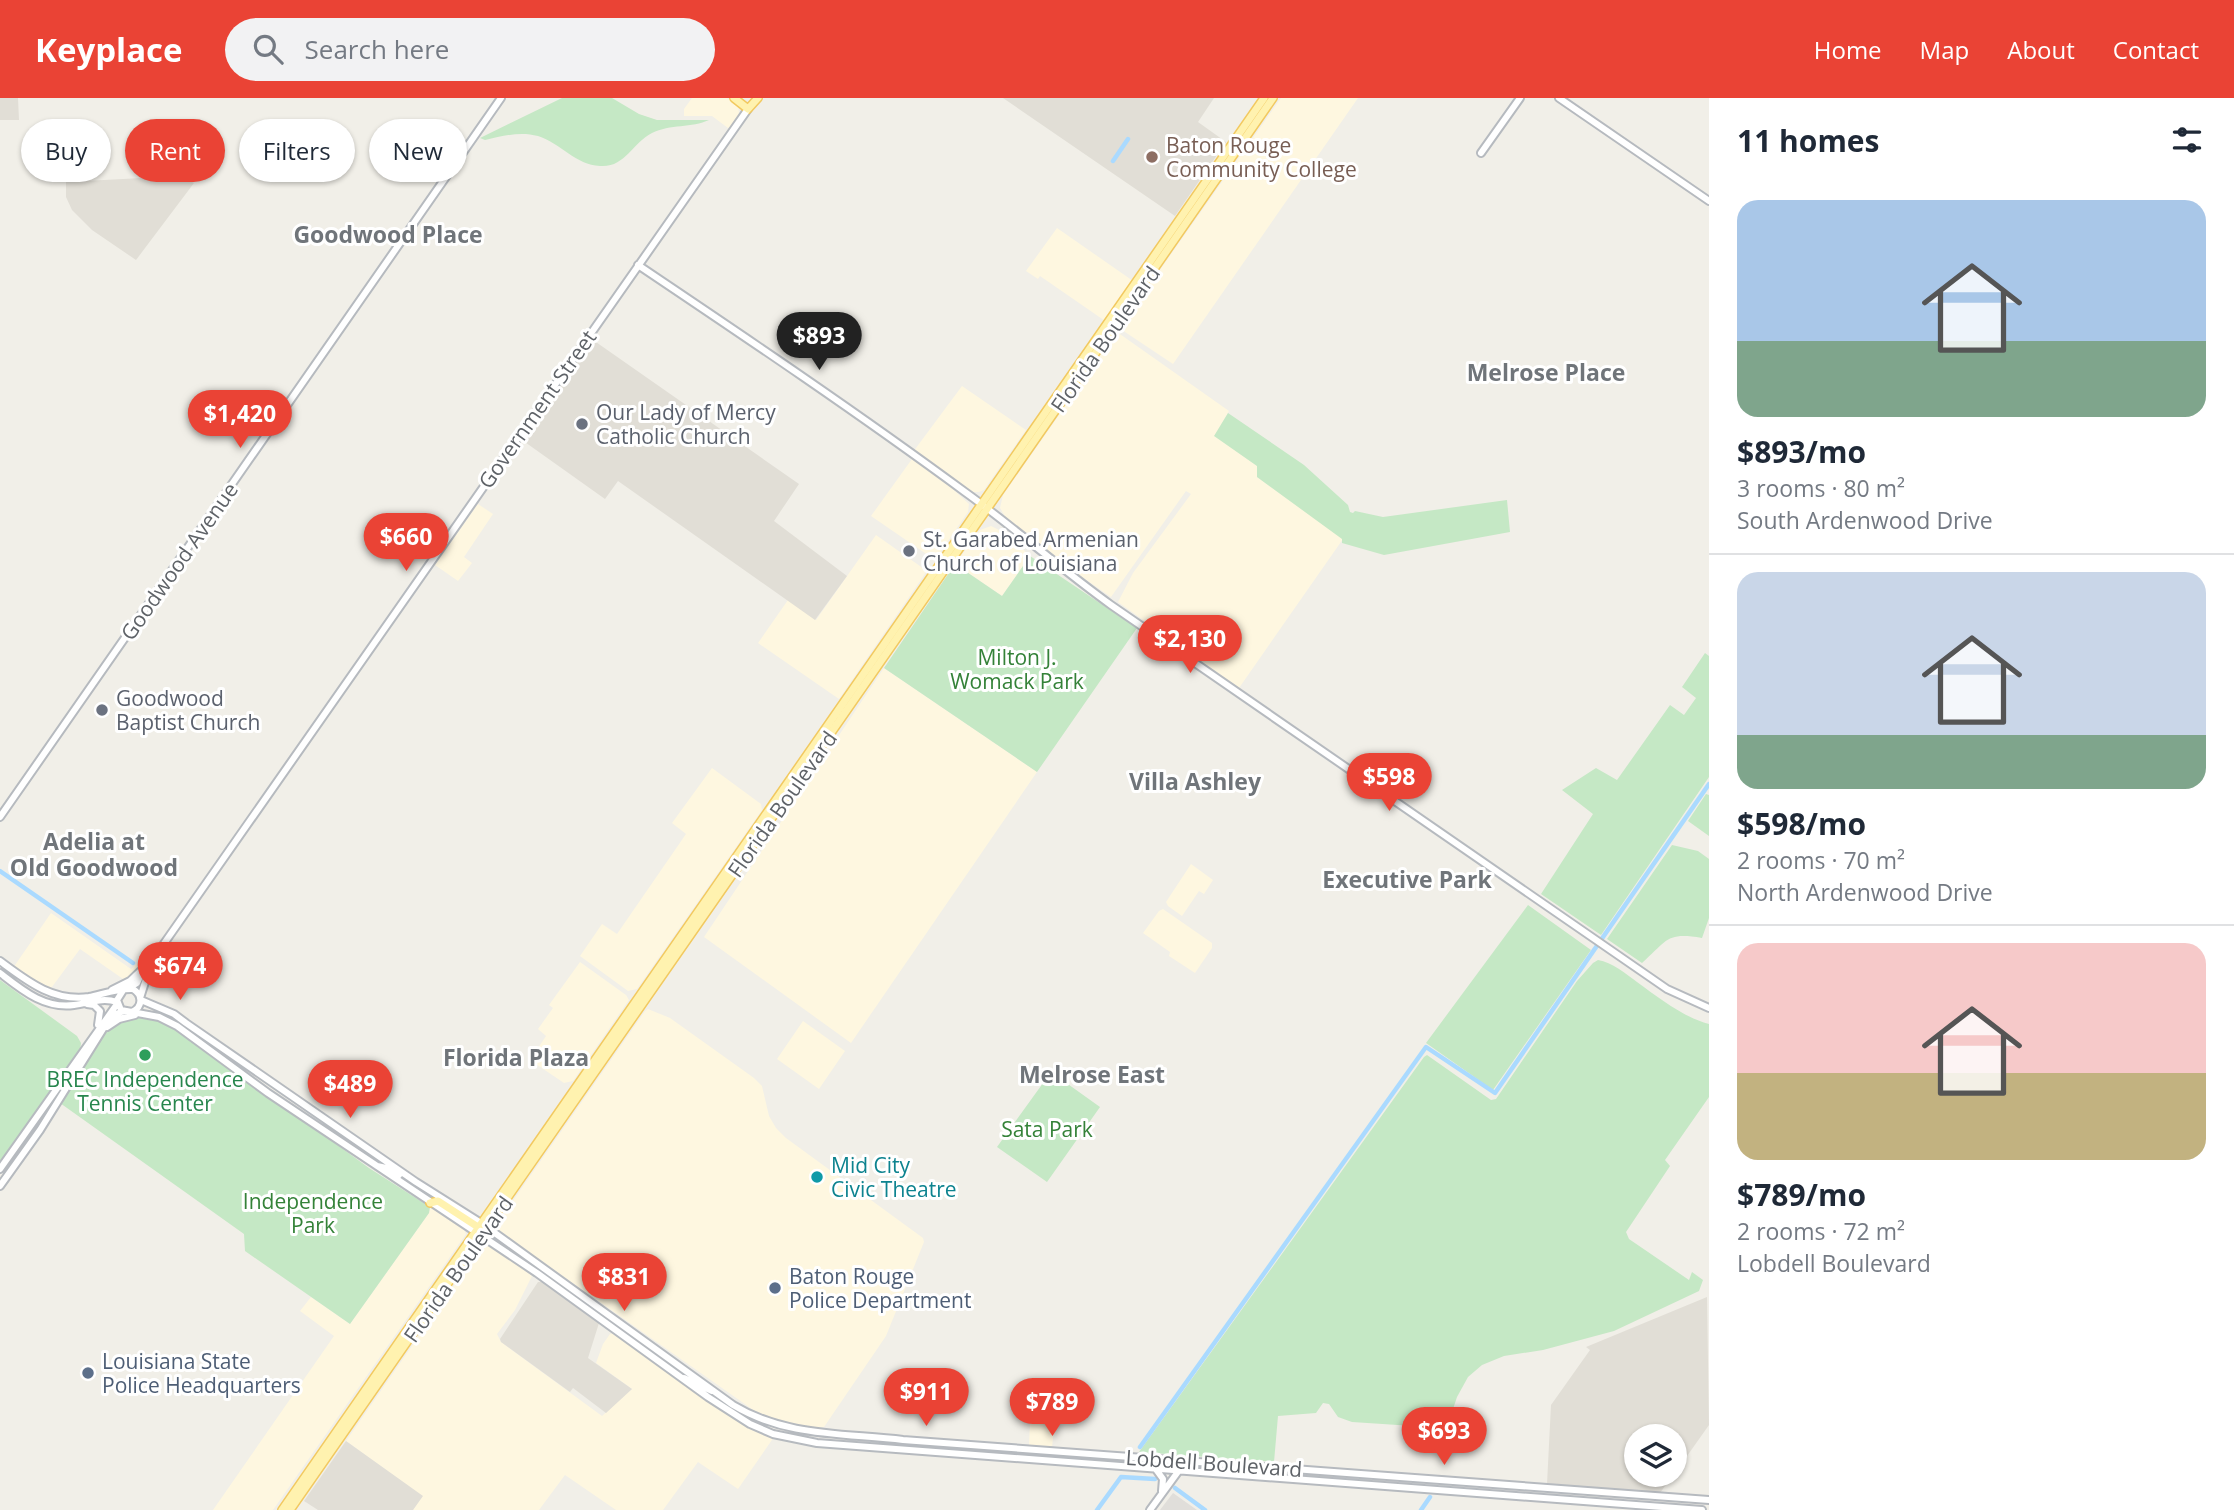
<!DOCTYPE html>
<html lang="en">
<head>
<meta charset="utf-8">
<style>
	:root { --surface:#fff; --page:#f2f2f3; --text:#1f2937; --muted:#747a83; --line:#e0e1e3; --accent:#ea4335 }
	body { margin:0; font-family:"Open Sans",sans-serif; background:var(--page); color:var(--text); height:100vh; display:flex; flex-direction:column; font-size:26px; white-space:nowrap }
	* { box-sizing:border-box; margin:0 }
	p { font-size:23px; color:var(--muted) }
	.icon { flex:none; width:38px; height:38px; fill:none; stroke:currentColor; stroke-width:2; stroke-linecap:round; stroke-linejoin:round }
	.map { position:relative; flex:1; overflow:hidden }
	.drawer { display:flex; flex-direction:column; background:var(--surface); width:525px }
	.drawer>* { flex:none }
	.banner { position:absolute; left:21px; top:21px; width:665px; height:63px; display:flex; gap:14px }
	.controls { position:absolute; left:1624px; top:1326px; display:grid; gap:14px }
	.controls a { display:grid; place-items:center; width:63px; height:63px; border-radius:50%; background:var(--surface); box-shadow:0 2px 5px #0004; font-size:35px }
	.price { position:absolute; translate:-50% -60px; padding:0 16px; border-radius:24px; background:var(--accent); color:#fff; font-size:23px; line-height:46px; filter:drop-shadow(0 2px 4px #0008) }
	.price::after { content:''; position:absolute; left:50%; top:42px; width:21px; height:16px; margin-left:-10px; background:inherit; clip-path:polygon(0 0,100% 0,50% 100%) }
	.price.selected { background:#222; color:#fff }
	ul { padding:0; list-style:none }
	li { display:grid; align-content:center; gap:14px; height:371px; padding:0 28px }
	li+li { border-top:2px solid var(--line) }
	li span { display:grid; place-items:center; height:217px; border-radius:21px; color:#555 }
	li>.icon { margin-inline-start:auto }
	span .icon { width:126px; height:126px; fill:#fffc; stroke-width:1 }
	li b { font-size:30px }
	h2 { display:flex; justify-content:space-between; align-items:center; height:84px; padding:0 28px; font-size:30px }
	.chip { padding:0 24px; border-radius:32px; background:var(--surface); box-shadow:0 2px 5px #0004; font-size:24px; line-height:63px }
	.chip.selected { background:var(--accent); color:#fff }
	header { display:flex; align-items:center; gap:42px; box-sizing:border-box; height:98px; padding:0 35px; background:var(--accent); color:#fff }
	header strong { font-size:33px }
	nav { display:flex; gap:38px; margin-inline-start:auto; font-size:24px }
	.search { width:490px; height:63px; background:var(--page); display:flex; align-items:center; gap:18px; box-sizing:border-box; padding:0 24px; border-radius:38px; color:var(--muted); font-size:26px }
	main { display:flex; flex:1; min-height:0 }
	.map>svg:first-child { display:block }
</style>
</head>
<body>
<header>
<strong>Keyplace</strong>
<div class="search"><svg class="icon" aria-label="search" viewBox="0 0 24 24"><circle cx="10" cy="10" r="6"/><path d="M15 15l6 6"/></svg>Search here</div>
<nav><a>Home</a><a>Map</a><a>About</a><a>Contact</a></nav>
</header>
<main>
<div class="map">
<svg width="1709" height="1412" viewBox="0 0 1709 1412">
	<rect width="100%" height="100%" fill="#f1efe8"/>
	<path fill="#fef7e0" d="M692 0H727L738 8 739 15 733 27 728 30 712 18H684V11Z
		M1281 0H1358L1173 266 1119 230Z
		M1057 130 1136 185 1108 225 1040 178 1038 181 1026 173Z
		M1117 234 1229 313 1215 338 1257 368V379L1343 441 1239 590 1118 504 1133 475 1191 396 1186 393 1111 499 1046 454 1006 420 1000 410 1003 397Z
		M962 288 1026 332 984 392 979 394H973L913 354Z
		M912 361 943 382 969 406 968 414 935 462 871 418Z
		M478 406 493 416 464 459 472 465 458 483 435 467Z
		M991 428 1007 436 1030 458 1002 498 955 466 980 432Z
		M876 437 927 473 839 601 758 545 788 502 816 522Z
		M884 570 1037 674 851 945 704 839Z
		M712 670 761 706 762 712 637 891 628 893 580 858 602 826 617 836 686 736 672 725Z
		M1191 766 1213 782 1204 796 1199 793 1182 818 1168 808 1166 804Z
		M1163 811 1212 845V850L1195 875 1169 858 1170 854 1143 835 1159 813Z
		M51 815 131 871 138 865 142 868 126 883 80 851 49 893 38 888 13 870Z
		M580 864 626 897 629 902 573 983 564 985 530 962 546 938 538 931 553 910 549 907Z
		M648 911 670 920 754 980 762 988 769 1018 776 1030 786 1040 923 1140 924 1144 886 1238 824 1329 802 1330 759 1316 496 1131V1127L645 913Z
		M803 923 845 953 819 991 777 961Z
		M430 1109 464 1131 466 1136 273 1412H213L334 1238 300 1213 311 1199 350 1226 429 1115Z
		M488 1145 532 1178 515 1212 497 1236 501 1244 602 1318 632 1291 596 1265 603 1246 610 1236 614 1235 734 1320 774 1339 738 1391 698 1364 663 1412H616L565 1377 539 1412H413L422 1398 346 1343 482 1147Z
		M1031 1305 1056 1308 1052 1350 1029 1347Z"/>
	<path fill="#e0deda" d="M1173 1395 1197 1412H1160Z"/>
	<path fill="#e1ded6" d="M0 0H18L19 22H0Z
		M1003 0H1214L1198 24 1226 44 1175 118Z
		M180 78 194 85 136 162 92 132 72 112 66 99V84Z
		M593 242 799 386 774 423 847 478 815 522 618 383 605 401 522 342Z
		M538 1184H543L599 1225 588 1260 632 1291 606 1315 573 1290 570 1294 501 1244 500 1241Z
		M1707 1199 1709 1327 1675 1375V1339H1636V1377H1673L1660 1395 1547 1386 1551 1307 1590 1252 1586 1249Z
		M346 1343 423 1398 413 1412H318L304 1403Z"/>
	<path fill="#c5e8c5" d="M562 0H612L639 16 657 22H709C692 30 670 26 652 35 632 45 625 70 600 68 576 67 560 45 538 38 520 33 503 38 485 42L480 40Z
		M1228 315 1304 367 1348 407 1350 414 1353 415 1355 413 1383 419 1507 402 1510 434 1384 457 1342 445V441L1257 379V368L1214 338Z
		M1030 458 1137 530 1037 674 884 570 955 466 1002 498Z
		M1705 555 1709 558V679L1601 837 1541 796 1593 716 1562 692 1596 670 1617 682 1670 607 1684 617 1696 600 1682 589Z
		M1706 696 1709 697V738L1688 723Z
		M1672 747 1698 753 1709 761V820L1702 840C1666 834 1668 842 1642 865L1607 841Z
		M1528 807 1591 852 1493 992 1426 945Z
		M1598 862C1612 864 1626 876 1637 884 1659 900 1683 919 1709 926V999L1665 1062 1670 1068 1626 1134 1629 1141 1689 1182 1692 1174 1703 1182 1699 1193 1614 1233 1543 1252 1504 1258 1482 1267 1468 1279 1457 1299 1449 1323 1431 1321 1413 1328 1352 1324 1338 1319 1329 1306 1323 1305 1316 1315 1278 1318 1274 1364 1139 1354 1424 959 1427 957 1491 1002 1496 1001 1577 883 1593 865Z
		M0 882 77 938 81 945 80 953 0 1068Z
		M128 920H147L173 927 369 1070 430 1109 429 1115 350 1226 245 1153 244 1136 60 1005C77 978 98 929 128 920Z
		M1051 974 1100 1009 1047 1084 997 1049Z"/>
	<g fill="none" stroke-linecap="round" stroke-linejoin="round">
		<path stroke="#aadaff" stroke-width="4.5" d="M1113 63 1128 41
			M0 773 133 865
			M1140 1349 1426 949 1495 995 1709 686
			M1175 1390 1205 1412
			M1097 1412 1121 1379 1155 1381
			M1421 1412 1430 1399"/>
		<defs>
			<path id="secondary" d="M1559 0 1709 103
				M1481 55 1520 0
				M638 167C748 241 858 315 965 394 1015 430 1061 471 1111 507L1667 891 1709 910
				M0 719 501 0
				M0 863C27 883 53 904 89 899 103 896 119 890 133 891 143 897 143 909 132 914
				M0 875C22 892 44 911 74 907 90 905 102 899 117 904
				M129 890 137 885 143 873
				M124 891 117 902 121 912 159 919 177 928 268 995 537 1175 708 1299 750 1326 773 1336 817 1345 1702 1412
				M112 892 130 883 151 863
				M140 900 152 862 163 847 748 11
				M141 902 174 916 186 925 416 1084 481 1125 733 1307C786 1339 844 1335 903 1342L1709 1402
				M87 906 94 907 100 913 98 927
				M107 929 119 921 135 917
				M377 1068 386 1070 399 1077
				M0 1071 117 906
				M0 1088 40 1032 108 923 116 916 124 913
				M684 1280 712 1293
				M1155 1370 1163 1381 1162 1393
				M1150 1412 1180 1371"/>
			<path id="primary" d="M734 0 748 11 758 0
				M430 1105 438 1103 481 1131
				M282 1412 1264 0
				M290 1412 1273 0"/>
		</defs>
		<use href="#secondary" stroke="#b6babf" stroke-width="10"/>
		<use href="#primary" stroke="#f2c960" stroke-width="10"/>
		<use href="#secondary" stroke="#fff" stroke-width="6"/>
		<use href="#primary" stroke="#fff2af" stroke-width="7"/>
	</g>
	<circle fill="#8d6e63" stroke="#fff" stroke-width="2.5" cx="1152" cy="59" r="7"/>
	<g fill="#6b7280" stroke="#fff" stroke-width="2.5">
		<circle cx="582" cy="326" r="7"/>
		<circle cx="909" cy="453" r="7"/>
		<circle cx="102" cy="612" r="7"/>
	</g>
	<circle fill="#2e9e5b" stroke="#fff" stroke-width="2.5" cx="145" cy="957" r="7"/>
	<circle fill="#0f9aa8" stroke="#fff" stroke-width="2.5" cx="817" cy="1079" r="7"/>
	<g fill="#5c6f8a" stroke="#fff" stroke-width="2.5">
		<circle cx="775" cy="1190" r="7"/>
		<circle cx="88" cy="1275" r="7"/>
	</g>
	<g text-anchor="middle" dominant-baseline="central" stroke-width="6" stroke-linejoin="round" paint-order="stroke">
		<g font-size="21" fill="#785e54" stroke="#fff" text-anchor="start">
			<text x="1166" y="47">Baton Rouge<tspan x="1166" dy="24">Community College</tspan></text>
		</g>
		<g font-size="21" fill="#5f6368" stroke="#fff">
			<text transform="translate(1105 241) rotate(-55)">Florida Boulevard</text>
			<text transform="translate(537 311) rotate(-55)">Government Street</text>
			<text transform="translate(179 463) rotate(-55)">Goodwood Avenue</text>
			<text transform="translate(782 706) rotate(-55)">Florida Boulevard</text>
			<text transform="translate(458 1171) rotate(-55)">Florida Boulevard</text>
			<text transform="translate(1214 1365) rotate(4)">Lobdell Boulevard</text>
		</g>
		<g font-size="21" fill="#5b616d" stroke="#fff" text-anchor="start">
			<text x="596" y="314">Our Lady of Mercy<tspan x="596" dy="24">Catholic Church</tspan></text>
			<text x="923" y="441">St. Garabed Armenian<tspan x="923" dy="24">Church of Louisiana</tspan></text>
			<text x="116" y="600">Goodwood<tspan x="116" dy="24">Baptist Church</tspan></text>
		</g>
		<g font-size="21" fill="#348238" stroke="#fff">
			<text x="1017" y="559">Milton J.<tspan x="1017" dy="24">Womack Park</tspan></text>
			<text x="1047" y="1031">Sata Park</text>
			<text x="313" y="1103">Independence<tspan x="313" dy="24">Park</tspan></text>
		</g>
		<g font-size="21" fill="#27864d" stroke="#fff">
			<text x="145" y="981">BREC Independence<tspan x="145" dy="24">Tennis Center</tspan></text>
		</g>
		<g font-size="21" fill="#0d838f" stroke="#fff" text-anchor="start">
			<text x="831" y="1067">Mid City<tspan x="831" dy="24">Civic Theatre</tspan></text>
		</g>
		<g font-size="21" fill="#4e5e75" stroke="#fff" text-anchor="start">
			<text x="789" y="1178">Baton Rouge<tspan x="789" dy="24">Police Department</tspan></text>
			<text x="102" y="1263">Louisiana State<tspan x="102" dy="24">Police Headquarters</tspan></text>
		</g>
		<g font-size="23" font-weight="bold" fill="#70757a" stroke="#fff">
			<text x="388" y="136">Goodwood Place</text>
			<text x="1546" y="274">Melrose Place</text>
			<text x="1195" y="683">Villa Ashley</text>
			<text x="94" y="743">Adelia at<tspan x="94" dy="26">Old Goodwood</tspan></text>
			<text x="1407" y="781">Executive Park</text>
			<text x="516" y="959">Florida Plaza</text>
			<text x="1092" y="976">Melrose East</text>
		</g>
	</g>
</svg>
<div class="controls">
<a><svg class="icon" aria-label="layers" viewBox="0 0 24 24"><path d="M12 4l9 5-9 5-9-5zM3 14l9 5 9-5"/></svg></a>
</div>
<b class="price selected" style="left:819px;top:274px">$893</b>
<b class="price" style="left:240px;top:352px">$1,420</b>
<b class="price" style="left:406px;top:475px">$660</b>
<b class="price" style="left:1190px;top:577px">$2,130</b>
<b class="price" style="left:1389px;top:715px">$598</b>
<b class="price" style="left:180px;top:904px">$674</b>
<b class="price" style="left:350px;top:1022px">$489</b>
<b class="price" style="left:624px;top:1215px">$831</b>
<b class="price" style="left:926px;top:1330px">$911</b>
<b class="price" style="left:1052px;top:1340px">$789</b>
<b class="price" style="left:1444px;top:1369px">$693</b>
<div class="banner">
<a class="chip">Buy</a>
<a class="chip selected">Rent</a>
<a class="chip">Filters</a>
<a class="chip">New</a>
</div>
</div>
<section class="drawer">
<h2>11 homes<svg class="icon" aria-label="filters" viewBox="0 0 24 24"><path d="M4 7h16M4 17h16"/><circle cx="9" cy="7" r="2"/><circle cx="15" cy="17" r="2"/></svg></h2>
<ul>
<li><span style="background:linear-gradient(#a9c7e8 65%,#7fa58c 0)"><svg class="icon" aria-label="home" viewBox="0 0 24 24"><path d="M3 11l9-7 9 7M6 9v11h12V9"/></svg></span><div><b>$893/mo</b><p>3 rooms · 80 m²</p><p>South Ardenwood Drive</p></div></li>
<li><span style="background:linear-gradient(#c9d6e8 75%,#7fa58c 0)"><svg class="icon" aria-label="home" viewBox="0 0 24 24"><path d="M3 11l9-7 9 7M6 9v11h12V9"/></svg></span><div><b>$598/mo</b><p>2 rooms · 70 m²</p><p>North Ardenwood Drive</p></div></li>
<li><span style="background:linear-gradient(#f6c9c9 60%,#c2b280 0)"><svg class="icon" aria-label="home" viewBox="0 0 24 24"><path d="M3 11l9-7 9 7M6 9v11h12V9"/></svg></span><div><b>$789/mo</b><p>2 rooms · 72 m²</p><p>Lobdell Boulevard</p></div></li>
</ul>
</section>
</main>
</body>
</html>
